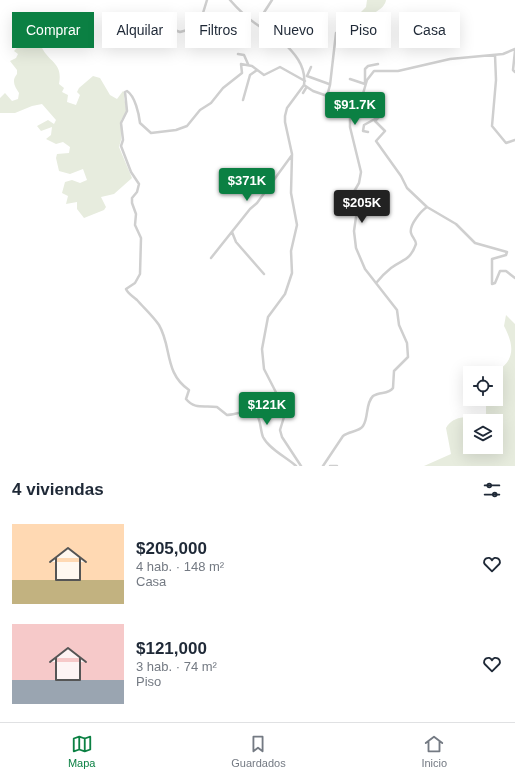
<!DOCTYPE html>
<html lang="es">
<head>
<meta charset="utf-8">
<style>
	:root { --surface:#fff; --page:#f2f2f3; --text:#1f2937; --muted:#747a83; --line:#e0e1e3; --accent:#0b8043 }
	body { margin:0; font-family:Helvetica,sans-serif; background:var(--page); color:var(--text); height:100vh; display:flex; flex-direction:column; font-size:15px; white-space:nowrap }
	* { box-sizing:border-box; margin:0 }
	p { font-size:13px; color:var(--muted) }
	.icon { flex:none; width:22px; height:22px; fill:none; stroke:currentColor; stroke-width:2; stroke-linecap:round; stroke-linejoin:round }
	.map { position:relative; height:466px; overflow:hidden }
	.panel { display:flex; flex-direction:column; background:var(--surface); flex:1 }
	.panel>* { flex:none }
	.guide { position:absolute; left:12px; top:12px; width:491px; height:36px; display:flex; gap:8px }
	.fabs { position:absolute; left:463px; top:366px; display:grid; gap:8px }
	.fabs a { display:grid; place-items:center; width:40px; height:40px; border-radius:0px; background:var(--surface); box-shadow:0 4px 16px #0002; font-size:20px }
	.price { position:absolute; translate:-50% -34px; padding:0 9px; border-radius:4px; background:var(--accent); color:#fff; font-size:13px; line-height:26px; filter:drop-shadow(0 1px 2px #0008) }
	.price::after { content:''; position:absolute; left:50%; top:24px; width:12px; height:9px; margin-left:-6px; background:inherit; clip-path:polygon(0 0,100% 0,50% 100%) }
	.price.current { background:#222; color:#fff }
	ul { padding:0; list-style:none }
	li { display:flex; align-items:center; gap:12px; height:100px; padding:0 12px }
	li span { display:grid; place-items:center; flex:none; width:112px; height:80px; border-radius:0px; color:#555 }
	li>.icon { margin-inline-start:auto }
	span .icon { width:48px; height:48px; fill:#fffc; stroke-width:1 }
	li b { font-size:17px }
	h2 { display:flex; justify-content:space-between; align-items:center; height:48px; padding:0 12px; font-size:17px }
	.chip { padding:0 14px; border-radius:0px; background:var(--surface); box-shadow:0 4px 16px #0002; font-size:14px; line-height:36px }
	.chip.current { background:var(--accent); color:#fff }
	.tabs { display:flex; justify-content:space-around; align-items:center; height:56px; border-top:1px solid var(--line); background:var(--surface); font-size:11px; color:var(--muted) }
	.tabs a { display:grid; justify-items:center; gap:2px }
	.tabs .current { color:var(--accent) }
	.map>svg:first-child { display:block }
</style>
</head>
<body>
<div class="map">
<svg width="515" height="466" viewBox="0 0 515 466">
	<rect width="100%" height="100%" fill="#fff"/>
	<path fill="#e7ecde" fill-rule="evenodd" d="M367 0H386C385 10 367 17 358 18V15L366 7Z
		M38 37 43 45 42 48C50 63 63 63 59 84L64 88 62 92 68 95 67 102 76 105 80 95 77 92 79 88 93 76 100 78 110 95 117 99 123 91 125 93 124 98 127 111 121 120V140L119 147 132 178 114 194 101 197 106 207 104 210 84 218 77 209V202L66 204 68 196 62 193 65 182 72 180 80 183 87 180 83 169 70 174 59 171 56 158 57 154 69 153 70 147 63 142 56 144 46 139 51 135 52 127 41 131 37 126 48 120 54 124 56 120 42 104 32 106 15 113H0V98L5 93 12 101 18 99 19 93C15 87 11 81 17 74V70L10 61 16 58 18 54 14 51 25 39 28 42 30 40 33 43Z
		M506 315 515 324V466H424L451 454 446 428C454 414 471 417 486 416V399H496V373H494C515 361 515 347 504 326ZM470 421H496V447H470Z"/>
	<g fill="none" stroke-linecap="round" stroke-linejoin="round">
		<path stroke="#cfcfcf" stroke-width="2.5" d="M230 0C243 15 260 29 278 36
			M272 0 263 14V19C276 41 308 55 304 85L287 108 285 116V122L292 154 291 193 297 225 291 251 292 273 285 294 268 317 262 349 264 369 284 408V417L280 430 282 437 301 466
			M165 31 169 28 180 32 191 29 203 13 207 0
			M515 51 513 70 515 72
			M238 54 244 55 248 64
			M495 55 496 80 492 126 506 143 515 140
			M307 76 329 84
			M307 76 311 67
			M350 79 365 84
			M365 84V69L368 66 378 64
			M304 85 313 91 356 106
			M303 93 306 88
			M327 96 330 85 336 33 344 31
			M362 97 382 110V114L375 121 385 131 376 141 401 176 407 188 427 207 456 224 475 243 507 252 506 255 492 259V284L495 283 500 271H506L515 278
			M243 100 250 75 257 70
			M368 132 363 131 364 125 375 119
			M232 232 236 242 264 274
			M211 258 250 209 257 203 292 155
			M377 282C381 277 386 272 391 268 403 259 410 261 416 244 416 240 412 237 411 233 409 225 421 211 427 207
			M296 466C286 457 269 449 263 437 260 430 261 417 255 413 248 409 234 415 227 415L217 407C204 405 195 410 186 399L189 390C164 373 172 347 159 325 153 316 144 308 137 300 133 296 128 294 126 289L135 283 140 274 141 238 135 225 136 214 132 203V198L137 192 139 184 131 172 121 146 123 140 121 123 127 111 125 92 127 91C135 96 139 114 140 123L151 133 176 130 187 126 200 110 211 103 223 88 242 73 241 64 252 66 264 75 280 67 305 81
			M323 466 343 436C349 431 359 432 363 426 369 417 365 404 373 396 380 391 388 395 393 388L394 371 408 357 407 343 399 325 397 310 365 269 356 248 354 231 358 203 352 195 359 183 361 172 350 127V117L362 97 367 80 374 71H398L450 59 503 54 515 49
			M330 466H337"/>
	</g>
</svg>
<div class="fabs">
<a><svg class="icon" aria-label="locate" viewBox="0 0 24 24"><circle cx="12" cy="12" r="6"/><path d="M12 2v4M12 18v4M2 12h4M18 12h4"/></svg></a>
<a><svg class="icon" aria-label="layers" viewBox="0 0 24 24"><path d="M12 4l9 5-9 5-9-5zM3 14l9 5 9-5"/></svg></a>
</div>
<b class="price" style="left:355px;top:126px">$91.7K</b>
<b class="price" style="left:247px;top:202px">$371K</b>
<b class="price current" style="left:362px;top:224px">$205K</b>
<b class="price" style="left:267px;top:426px">$121K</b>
<div class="guide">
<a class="chip current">Comprar</a>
<a class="chip">Alquilar</a>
<a class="chip">Filtros</a>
<a class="chip">Nuevo</a>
<a class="chip">Piso</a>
<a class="chip">Casa</a>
</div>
</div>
<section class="panel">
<h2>4 viviendas<svg class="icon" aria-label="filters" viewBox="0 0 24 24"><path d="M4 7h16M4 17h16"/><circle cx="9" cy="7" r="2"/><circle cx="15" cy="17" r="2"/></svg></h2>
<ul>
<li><span style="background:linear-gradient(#ffd9b3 70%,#c2b280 0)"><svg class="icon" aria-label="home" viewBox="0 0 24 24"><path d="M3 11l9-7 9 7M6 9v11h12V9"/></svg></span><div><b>$205,000</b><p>4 hab. · 148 m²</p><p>Casa</p></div><svg class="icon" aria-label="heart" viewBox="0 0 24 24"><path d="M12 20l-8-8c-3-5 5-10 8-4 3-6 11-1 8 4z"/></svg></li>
<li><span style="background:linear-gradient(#f6c9c9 70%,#9aa5b1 0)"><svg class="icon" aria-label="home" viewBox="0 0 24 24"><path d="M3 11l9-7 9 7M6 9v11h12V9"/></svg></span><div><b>$121,000</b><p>3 hab. · 74 m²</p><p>Piso</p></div><svg class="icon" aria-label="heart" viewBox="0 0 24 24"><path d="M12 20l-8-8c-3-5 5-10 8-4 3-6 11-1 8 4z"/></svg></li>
</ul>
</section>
<nav class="tabs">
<a class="current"><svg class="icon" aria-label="map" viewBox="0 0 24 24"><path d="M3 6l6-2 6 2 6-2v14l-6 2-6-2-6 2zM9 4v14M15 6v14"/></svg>Mapa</a>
<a><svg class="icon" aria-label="saved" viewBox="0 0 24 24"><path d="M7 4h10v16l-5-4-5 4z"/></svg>Guardados</a>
<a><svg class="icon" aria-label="home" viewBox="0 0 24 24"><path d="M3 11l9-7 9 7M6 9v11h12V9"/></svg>Inicio</a>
</nav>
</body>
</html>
